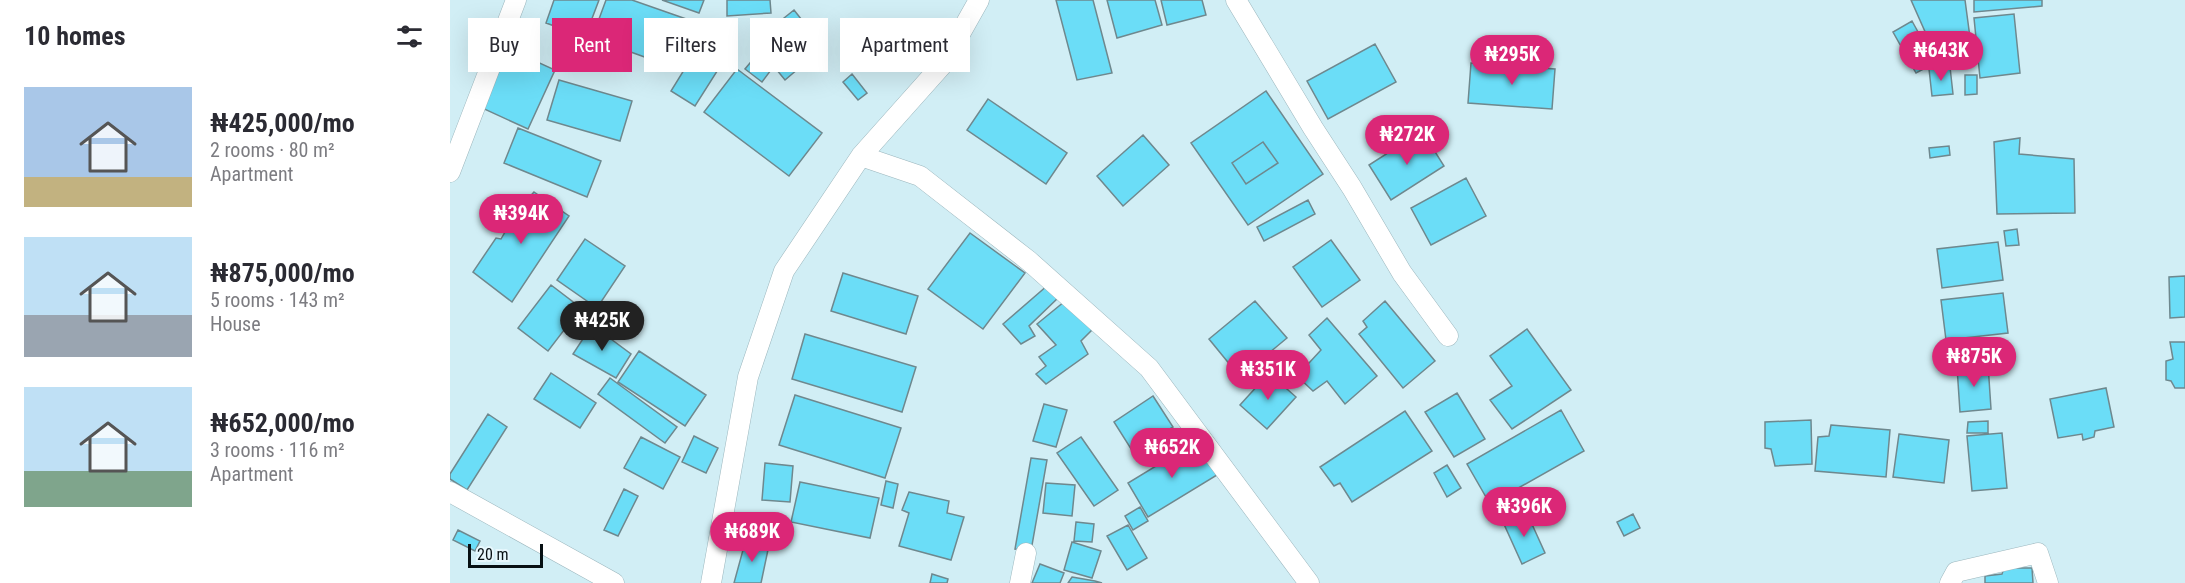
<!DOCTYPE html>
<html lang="en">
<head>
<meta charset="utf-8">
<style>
	:root { --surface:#fff; --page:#f2f2f3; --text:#2b2b33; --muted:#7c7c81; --accent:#db2777 }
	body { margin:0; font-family:"Roboto Condensed",sans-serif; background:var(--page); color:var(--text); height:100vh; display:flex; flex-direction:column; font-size:22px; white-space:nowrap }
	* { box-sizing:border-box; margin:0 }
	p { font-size:20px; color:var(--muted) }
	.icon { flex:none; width:33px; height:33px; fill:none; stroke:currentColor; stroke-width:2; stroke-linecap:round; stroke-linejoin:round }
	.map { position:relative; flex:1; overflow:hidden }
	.drawer { display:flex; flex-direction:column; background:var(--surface); width:450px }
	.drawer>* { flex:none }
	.top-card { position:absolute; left:18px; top:18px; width:570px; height:54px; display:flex; gap:12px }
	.scale { position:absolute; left:18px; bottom:15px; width:75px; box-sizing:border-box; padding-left:6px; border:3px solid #071013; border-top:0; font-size:16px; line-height:21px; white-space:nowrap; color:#071013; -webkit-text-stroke:4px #e7f8fd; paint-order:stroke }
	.price { position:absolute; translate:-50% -51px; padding:0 14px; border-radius:21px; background:var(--accent); color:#fff; font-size:20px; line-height:39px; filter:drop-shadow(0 2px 3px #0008) }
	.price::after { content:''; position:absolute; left:50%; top:36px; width:18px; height:14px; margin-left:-9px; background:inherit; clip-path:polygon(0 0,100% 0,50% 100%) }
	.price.selected { background:#222; color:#fff }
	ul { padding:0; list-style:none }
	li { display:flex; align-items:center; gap:18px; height:150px; padding:0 24px }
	li span { display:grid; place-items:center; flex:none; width:168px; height:120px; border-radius:0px; color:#555 }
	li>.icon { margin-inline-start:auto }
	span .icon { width:72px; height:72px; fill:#fffc; stroke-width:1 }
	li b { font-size:26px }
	h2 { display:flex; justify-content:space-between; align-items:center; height:72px; padding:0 24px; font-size:26px }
	.pill { padding:0 21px; border-radius:0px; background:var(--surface); box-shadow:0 6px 24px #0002; font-size:21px; line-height:54px }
	.pill.selected { background:var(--accent); color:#fff }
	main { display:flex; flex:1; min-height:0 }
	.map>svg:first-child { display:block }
</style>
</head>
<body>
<main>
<section class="drawer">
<h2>10 homes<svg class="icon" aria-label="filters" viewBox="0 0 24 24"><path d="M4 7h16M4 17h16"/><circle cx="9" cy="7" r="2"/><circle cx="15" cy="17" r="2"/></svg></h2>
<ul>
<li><span style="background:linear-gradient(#a9c7e8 75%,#c2b280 0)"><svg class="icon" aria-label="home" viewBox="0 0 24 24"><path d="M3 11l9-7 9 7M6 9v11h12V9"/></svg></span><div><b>₦425,000/mo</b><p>2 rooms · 80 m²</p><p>Apartment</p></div></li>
<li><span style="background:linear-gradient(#bfe0f5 65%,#9aa5b1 0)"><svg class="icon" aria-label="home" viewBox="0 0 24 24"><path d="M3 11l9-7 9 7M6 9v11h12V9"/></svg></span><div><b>₦875,000/mo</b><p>5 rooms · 143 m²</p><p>House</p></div></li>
<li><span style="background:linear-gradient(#bfe0f5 70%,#7fa58c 0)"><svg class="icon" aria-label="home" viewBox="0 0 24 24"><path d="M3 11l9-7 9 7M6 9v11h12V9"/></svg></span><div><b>₦652,000/mo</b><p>3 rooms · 116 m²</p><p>Apartment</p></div></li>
</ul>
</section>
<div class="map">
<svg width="1735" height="583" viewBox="0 0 1735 583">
	<rect width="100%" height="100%" fill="#d1eef5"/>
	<path fill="#6bddf7" stroke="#6e888e" stroke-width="1.5" fill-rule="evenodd" d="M104 0H149L135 37 96 23Z
		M156 0H182L242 21 225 68 142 38Z
		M212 0H254L249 13Z
		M277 0H320L321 13 277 16Z
		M606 0H643L662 73 627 80Z
		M657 0H705L712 25 667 38Z
		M711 0H752L756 15 717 25Z
		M1461 0H1515L1523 60H1509L1501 41 1477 36Z
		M1524 0H1592V6L1524 12Z
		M344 10 374 48 366 54 358 45 346 55 355 63 335 80 304 42Z
		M1564 14 1570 73 1530 78 1524 18Z
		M1462 21 1485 63 1466 73 1443 32Z
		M263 23 282 35 276 49 278 54 245 106 221 91Z
		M925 44 946 82 878 119 857 81Z
		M59 49 105 70 78 129 32 108Z
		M305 57 321 70 312 82 295 69Z
		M1021 63 1105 69 1102 109 1018 103Z
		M1500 67 1503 94 1482 96 1479 69Z
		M287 69 372 133 339 176 254 112Z
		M402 74 417 93 408 100 393 82Z
		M1515 75H1527V94L1515 95Z
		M109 80 182 101 170 141 97 120Z
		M816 91 873 174 798 225 741 143ZM813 142 828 163 796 184 782 163Z
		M538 99 617 153 596 184 517 130Z
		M68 128 151 161 137 197 54 163Z
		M972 131 994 166 941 200 919 165Z
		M693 135 719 165 673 206 647 176Z
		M1570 138 1569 154 1624 159 1625 213 1547 214 1544 142Z
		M813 142 828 163 796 184 782 163Z
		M1499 146 1500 155 1480 158 1479 148Z
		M1016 178 1036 216 981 245 961 208Z
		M84 192 119 216 62 302 23 272 46 238 51 239 59 225 52 217 65 197 73 204Z
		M858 200 865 214 814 241 807 227Z
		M1567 229 1569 245 1556 246 1554 231Z
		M520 233 575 273 533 329 478 289Z
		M135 239 175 266 147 308 107 280Z
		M881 240 910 280 872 307 843 267Z
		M1548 242 1553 280 1492 288 1487 249Z
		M393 273 468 296 456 334 381 311Z
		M1735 276V317L1720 318 1719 277Z
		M101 285 131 308 98 351 68 328Z
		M598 285 609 297 579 326 585 336 571 344 553 324Z
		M1553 293 1558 333 1496 340 1491 300Z
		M620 297 645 327 631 341 638 354 596 384 586 374 596 366 589 357 606 345 587 324Z
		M805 301 837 338 790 377 759 339Z
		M935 301 985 361 953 388 909 334 917 327 913 321Z
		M877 318 927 376 895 404 877 381 863 391 847 376 871 350 859 335Z
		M142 325 181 354 166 378 123 354Z
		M1077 329 1121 390 1062 429 1040 400 1062 386 1040 356Z
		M355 334 466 367 452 412 342 379Z
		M1720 342H1735V388H1725L1721 381 1716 380V361L1723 359Z
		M189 351 256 395 235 426 168 382Z
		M1538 364 1541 409 1510 412 1507 367Z
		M101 373 146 403 130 428 84 399Z
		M819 373 846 397 817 429 790 405Z
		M160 378 227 427 215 443 148 394Z
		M1656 388 1664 427 1645 431 1644 437 1633 440 1632 434 1608 438 1600 399Z
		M1007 393 1035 439 1004 457 975 412Z
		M345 395 451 428 435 478 329 445Z
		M703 396 723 427 683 452 664 422Z
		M594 404 617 410 606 447 583 441Z
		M1111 410 1134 451 1040 504 1017 464Z
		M955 411 982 451 902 502 890 483 884 486 870 467Z
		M38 414 57 427 17 490 0 479V474Z
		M1361 420 1362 464 1325 466 1321 449 1315 448V422Z
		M1538 421V433H1517L1518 422Z
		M1381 425 1440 430 1436 477 1365 471 1368 437 1379 436Z
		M1552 433 1557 488 1522 491 1517 436Z
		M1449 434 1499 440 1494 483 1443 477Z
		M244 436 268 448 256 473 232 462Z
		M191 437 230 457 213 489 174 468Z
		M631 437 668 490 644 506 607 453Z
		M747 441 767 475 698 517 678 483Z
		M581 458 597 460 581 551 565 549Z
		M315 463 343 466 340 502 312 500Z
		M997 465 1011 488 997 497 984 473Z
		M436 481 448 484 443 508 431 505Z
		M350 482 429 498 420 538 341 522Z
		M596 483 625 485 622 516 593 513Z
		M174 489 188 496 168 536 154 530Z
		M459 492 499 501 497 513 514 517 501 560 449 546 459 513 452 510Z
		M690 507 698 521 683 530 675 516Z
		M1076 511 1095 553 1072 564 1053 522Z
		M1183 514 1190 528 1174 536 1167 522Z
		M626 522 644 524 642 542 624 541Z
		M678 525 697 558 677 570 657 536Z
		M8 530 30 541 25 551 3 540Z
		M296 539 319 545 311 583H284Z
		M622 542 651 551 642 578 614 570Z
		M590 564 614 573 610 583H582Z
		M1554 568H1582L1583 583H1535V576L1552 574Z
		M482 574 498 579 497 583H480Z
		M622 577 645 581 652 583H618Z"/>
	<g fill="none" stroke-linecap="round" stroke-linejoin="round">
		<defs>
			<path id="minor" d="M786 0 863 128 902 188 952 273 998 336
				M411 156 470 176 579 261 699 368 859 583
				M0 172 66 0
				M0 492 164 583
				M261 583 298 377 334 271 411 156 493 64 529 0
				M570 583 576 553
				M1500 583 1506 572 1588 553 1598 583"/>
		</defs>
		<use href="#minor" stroke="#9bb6bd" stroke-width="21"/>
		<use href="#minor" stroke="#fff" stroke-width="20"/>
	</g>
</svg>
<div class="scale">20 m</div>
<b class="price" style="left:1491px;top:82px">₦643K</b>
<b class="price" style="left:1062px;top:86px">₦295K</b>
<b class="price" style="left:957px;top:166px">₦272K</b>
<b class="price" style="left:71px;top:245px">₦394K</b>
<b class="price selected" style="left:152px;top:352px">₦425K</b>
<b class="price" style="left:1524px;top:388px">₦875K</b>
<b class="price" style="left:818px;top:401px">₦351K</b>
<b class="price" style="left:722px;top:479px">₦652K</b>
<b class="price" style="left:1074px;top:538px">₦396K</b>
<b class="price" style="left:302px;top:563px">₦689K</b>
<div class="top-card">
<a class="pill">Buy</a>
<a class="pill selected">Rent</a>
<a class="pill">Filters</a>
<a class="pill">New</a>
<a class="pill">Apartment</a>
</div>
</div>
</main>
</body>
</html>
